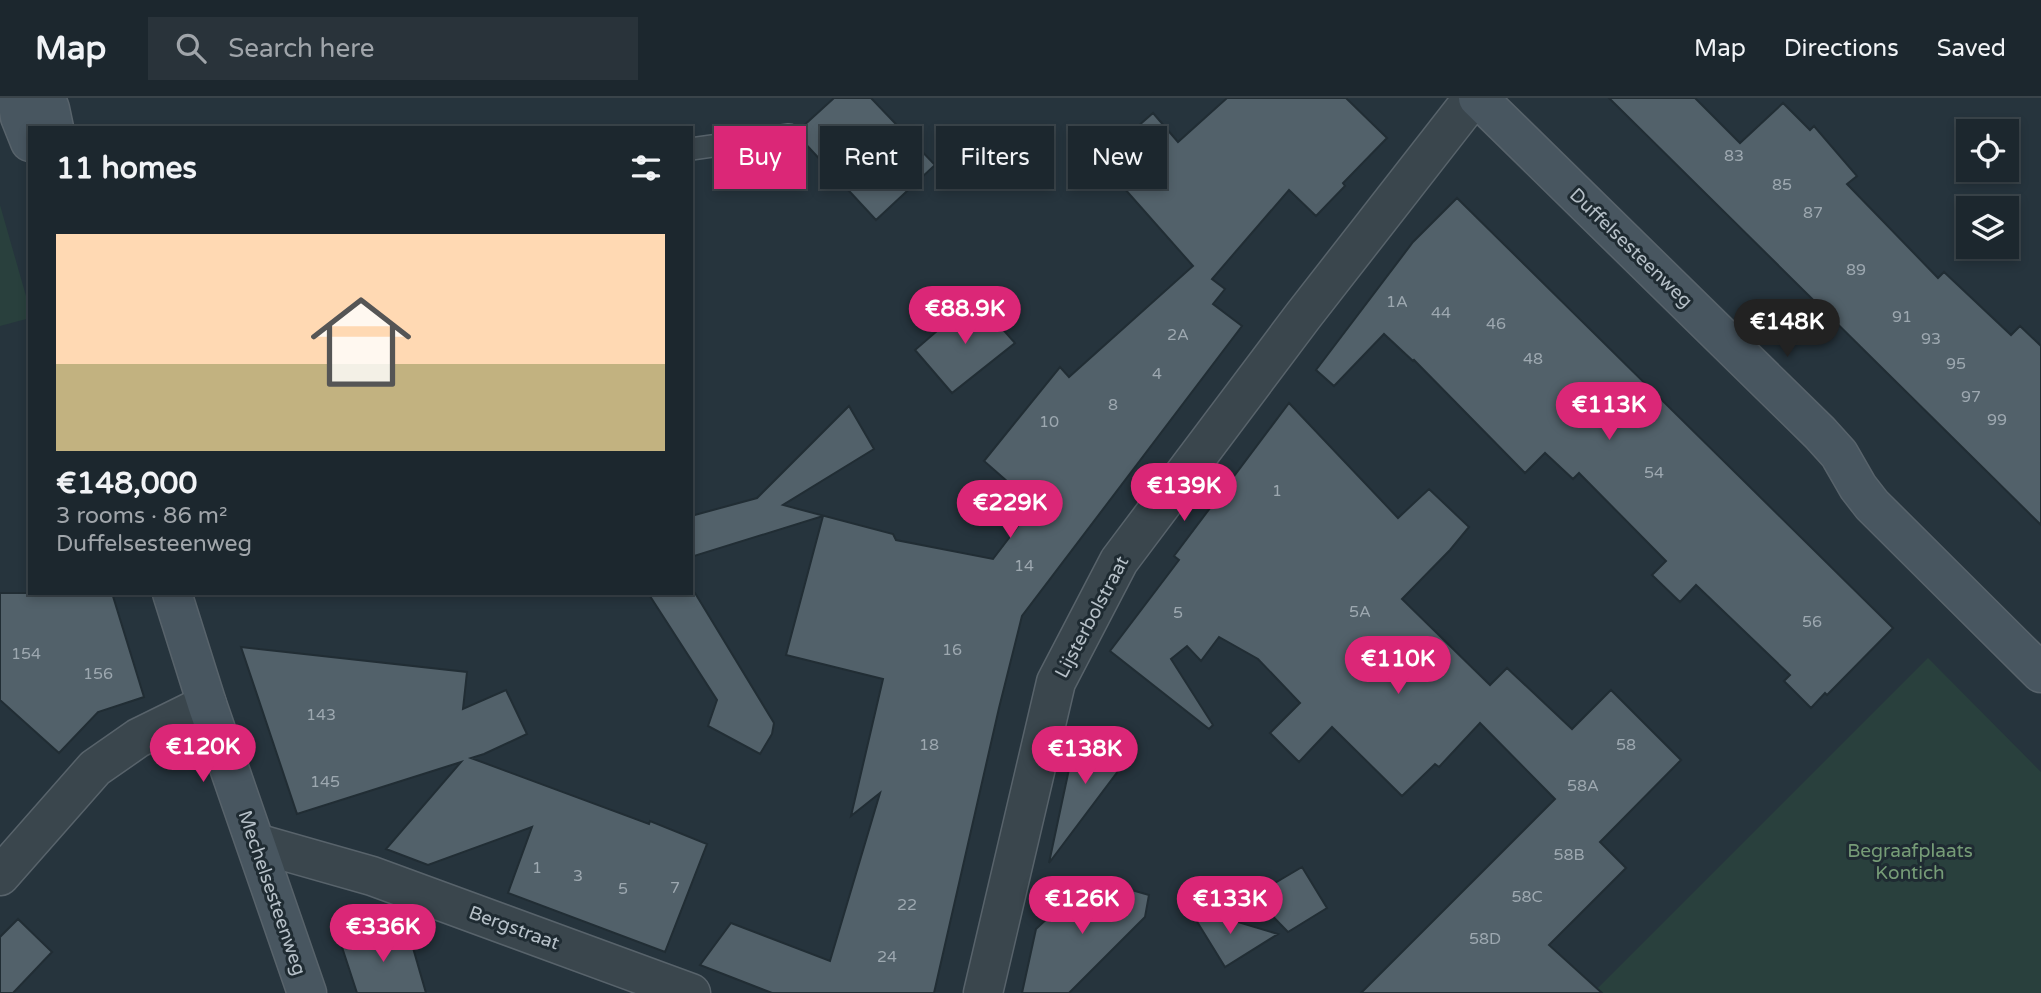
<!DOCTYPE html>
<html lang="en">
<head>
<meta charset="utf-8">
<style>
	:root { --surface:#1c272e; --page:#29333a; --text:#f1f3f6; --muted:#a0a5aa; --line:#3a444a; --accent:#db2777 }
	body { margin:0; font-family:"Varela Round",sans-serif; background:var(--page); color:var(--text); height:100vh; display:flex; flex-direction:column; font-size:26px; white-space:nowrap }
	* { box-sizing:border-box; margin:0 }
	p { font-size:23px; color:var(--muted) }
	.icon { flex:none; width:38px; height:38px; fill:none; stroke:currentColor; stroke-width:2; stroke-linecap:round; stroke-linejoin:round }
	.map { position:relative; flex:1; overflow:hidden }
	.side { position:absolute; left:28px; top:28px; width:665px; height:469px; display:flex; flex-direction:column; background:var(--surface); border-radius:0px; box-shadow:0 4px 10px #0003,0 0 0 2px var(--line) }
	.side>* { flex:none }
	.top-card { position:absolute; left:714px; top:28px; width:665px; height:63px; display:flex; gap:14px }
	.fabs { position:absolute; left:1956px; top:21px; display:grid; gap:14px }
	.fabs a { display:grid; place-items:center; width:63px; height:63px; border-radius:0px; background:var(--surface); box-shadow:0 4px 10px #0003,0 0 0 2px var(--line); font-size:35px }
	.price { position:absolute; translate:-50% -60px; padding:0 16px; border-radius:24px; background:var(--accent); color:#fff; font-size:23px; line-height:46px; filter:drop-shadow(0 2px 4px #0008) }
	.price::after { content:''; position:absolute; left:50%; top:42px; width:21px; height:16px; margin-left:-10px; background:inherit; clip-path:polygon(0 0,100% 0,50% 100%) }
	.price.active { background:#222; color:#fff }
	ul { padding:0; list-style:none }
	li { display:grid; align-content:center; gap:14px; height:371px; padding:0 28px }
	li+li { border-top:2px solid var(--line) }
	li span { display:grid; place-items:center; height:217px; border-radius:0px; color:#555 }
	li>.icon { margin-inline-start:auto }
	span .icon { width:126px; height:126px; fill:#fffc; stroke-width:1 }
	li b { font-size:30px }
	h2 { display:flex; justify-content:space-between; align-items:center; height:84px; padding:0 28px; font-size:30px }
	.chip { padding:0 24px; border-radius:0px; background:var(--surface); box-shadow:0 4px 10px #0003,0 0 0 2px var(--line); font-size:24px; line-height:63px }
	.chip.active { background:var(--accent); color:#fff }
	header { display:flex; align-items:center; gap:42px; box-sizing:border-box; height:98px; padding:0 35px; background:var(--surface); border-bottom:2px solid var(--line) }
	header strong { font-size:33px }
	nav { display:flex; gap:38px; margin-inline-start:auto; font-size:24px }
	.search { width:490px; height:63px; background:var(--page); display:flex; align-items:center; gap:18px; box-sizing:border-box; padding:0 24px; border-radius:0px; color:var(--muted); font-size:26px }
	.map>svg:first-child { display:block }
</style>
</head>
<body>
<header>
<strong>Map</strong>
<div class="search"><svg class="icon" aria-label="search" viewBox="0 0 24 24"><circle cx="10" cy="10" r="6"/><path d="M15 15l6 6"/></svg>Search here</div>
<nav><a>Map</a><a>Directions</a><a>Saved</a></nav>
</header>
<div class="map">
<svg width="2041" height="895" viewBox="0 0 2041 895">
	<rect width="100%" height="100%" fill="#26343d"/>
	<path fill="#29403d" d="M0 107 30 212V220L0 228Z
		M1928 560 2041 674V895H1593Z"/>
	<path fill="#52616a" stroke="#212d34" stroke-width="2" d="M834 0H871L935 67 876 122 801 41 800 31Z
		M1227 0H1346L1387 40 1343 85 1345 88 1316 118 1289 92 1212 181 1225 191 1213 206 1242 228 1022 518 999 610 934 895H772L700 867 731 825 830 863 880 695 851 718 883 581 786 557 823 418 691 459V418L757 400 849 308 874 351 783 407 893 436 896 442 993 461 1034 407 984 363 1060 269 1069 279 1193 168 1116 81 1128 70 1112 51 1153 15 1178 44Z
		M1609 0H1695L1740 45 1783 5 1810 32 1814 28 1857 78 1847 86 1938 180 1944 174 2011 237 2020 228 2041 248V427Z
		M1457 100 1893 530 1827 597 1825 595 1811 610 1784 583 1790 577 1696 487 1680 504 1652 477 1666 463 1579 375 1573 381 1545 355 1525 375 1414 262 1413 263 1384 236 1334 288 1316 272 1413 144Z
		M975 200 1015 245 952 295 915 252Z
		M1289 305 1398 420 1429 391 1469 429 1450 452 1402 501 1490 587 1507 570 1572 631 1611 592 1681 662 1600 744 1626 770 1549 847 1602 895H1361L1555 701 1480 625 1439 669 1435 666 1402 698 1332 629 1299 664 1270 635 1300 605 1258 561 1219 539 1201 563 1187 548 1171 561 1213 627 1209 631 1110 553 1179 462 1174 458Z
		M0 495H112L144 599 98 614 59 655 0 602Z
		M648 495H695L774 625 772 636 760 656 708 628 717 602Z
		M241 549 467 574 463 611 506 592 527 636 484 656 471 660 649 726 650 723 707 746 665 854 508 795 532 729 428 767 386 751 461 664 297 716Z
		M1075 643 1131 656 1049 765Z
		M1302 769 1327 810 1288 834 1253 798Z
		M1090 780 1149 797 1145 819 1069 895H1022L1036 831Z
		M1188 809 1278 836 1225 869Z
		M18 821 52 854 13 895H0V839Z
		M379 831 389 841 409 836 426 895H357L340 843Z"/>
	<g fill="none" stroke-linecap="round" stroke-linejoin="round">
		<defs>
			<path id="lane" d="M691 51 789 37"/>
			<path id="street" d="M256 745 372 778 691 895
				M0 778 95 670 138 640 207 606
				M983 895 1056 584 1119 463 1303 218 1473 0"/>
			<path id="secondary" d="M17 0 20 19 30 44
				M46 0 50 11 54 30
				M1478 0 1820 335 1839 356 1858 389 1872 407 2041 575
				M172 495 207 606 307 895"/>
		</defs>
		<use href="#lane" stroke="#58636b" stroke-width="24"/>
		<use href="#street" stroke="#58636b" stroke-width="41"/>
		<use href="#secondary" stroke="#58636b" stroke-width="41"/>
		<use href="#lane" stroke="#3a464d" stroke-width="21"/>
		<use href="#street" stroke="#3a464d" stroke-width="38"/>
		<use href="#secondary" stroke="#485660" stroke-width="38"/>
	</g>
	<g text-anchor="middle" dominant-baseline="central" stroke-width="6" stroke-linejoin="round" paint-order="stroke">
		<g font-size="16" fill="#9da8b0">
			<text x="1734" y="58">83</text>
			<text x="1782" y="87">85</text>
			<text x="1813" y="115">87</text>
			<text x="1856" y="172">89</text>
			<text x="1397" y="204">1A</text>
			<text x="1441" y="215">44</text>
			<text x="1902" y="219">91</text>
			<text x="1496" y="226">46</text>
			<text x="1178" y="237">2A</text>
			<text x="1931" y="241">93</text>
			<text x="1533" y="261">48</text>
			<text x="1956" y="266">95</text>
			<text x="1157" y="276">4</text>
			<text x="1971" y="299">97</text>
			<text x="1113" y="307">8</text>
			<text x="1997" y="322">99</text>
			<text x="1049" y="324">10</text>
			<text x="1654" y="375">54</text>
			<text x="1277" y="393">1</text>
			<text x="1024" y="468">14</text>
			<text x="1360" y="514">5A</text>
			<text x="1178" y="515">5</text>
			<text x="1812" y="524">56</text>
			<text x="952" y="552">16</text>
			<text x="26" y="556">154</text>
			<text x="98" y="576">156</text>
			<text x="321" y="617">143</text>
			<text x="929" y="647">18</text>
			<text x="1626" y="647">58</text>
			<text x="325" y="684">145</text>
			<text x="1583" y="688">58A</text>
			<text x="1569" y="757">58B</text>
			<text x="537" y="770">1</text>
			<text x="578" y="778">3</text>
			<text x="675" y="790">7</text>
			<text x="623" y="791">5</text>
			<text x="1527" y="799">58C</text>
			<text x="907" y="807">22</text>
			<text x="1485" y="841">58D</text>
			<text x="887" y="859">24</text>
		</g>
		<g font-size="19" fill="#b6c0c8" stroke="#1f2b32">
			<text transform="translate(1631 150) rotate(44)">Duffelsesteenweg</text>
			<text transform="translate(1092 519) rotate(-62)">Lijsterbolstraat</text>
			<text transform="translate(272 795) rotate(71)">Mechelsesteenweg</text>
			<text transform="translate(514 830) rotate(20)">Bergstraat</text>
		</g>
		<g font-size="19" fill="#769c77" stroke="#1f2b32">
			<text x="1910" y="753">Begraafplaats<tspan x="1910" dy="22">Kontich</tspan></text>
		</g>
	</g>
</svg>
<div class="fabs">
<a><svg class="icon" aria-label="locate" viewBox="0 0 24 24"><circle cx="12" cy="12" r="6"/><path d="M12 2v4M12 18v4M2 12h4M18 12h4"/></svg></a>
<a><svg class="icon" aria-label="layers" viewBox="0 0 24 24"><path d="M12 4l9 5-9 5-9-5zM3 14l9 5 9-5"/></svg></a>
</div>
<b class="price" style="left:965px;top:248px">€88.9K</b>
<b class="price active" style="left:1787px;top:261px">€148K</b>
<b class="price" style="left:1609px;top:344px">€113K</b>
<b class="price" style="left:1184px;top:425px">€139K</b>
<b class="price" style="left:1010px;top:442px">€229K</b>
<b class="price" style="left:1398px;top:598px">€110K</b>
<b class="price" style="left:203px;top:686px">€120K</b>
<b class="price" style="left:1085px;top:688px">€138K</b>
<b class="price" style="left:1082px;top:838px">€126K</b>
<b class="price" style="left:1230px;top:838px">€133K</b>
<b class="price" style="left:383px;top:866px">€336K</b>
<div class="top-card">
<a class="chip active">Buy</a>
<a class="chip">Rent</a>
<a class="chip">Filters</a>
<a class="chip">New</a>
</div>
<section class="side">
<h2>11 homes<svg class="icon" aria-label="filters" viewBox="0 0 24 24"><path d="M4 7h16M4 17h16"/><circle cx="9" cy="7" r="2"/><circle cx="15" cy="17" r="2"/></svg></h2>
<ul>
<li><span style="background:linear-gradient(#ffd9b3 60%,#c2b280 0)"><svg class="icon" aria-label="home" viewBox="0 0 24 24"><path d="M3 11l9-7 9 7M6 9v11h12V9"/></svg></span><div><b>€148,000</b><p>3 rooms · 86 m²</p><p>Duffelsesteenweg</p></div></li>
</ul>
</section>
</div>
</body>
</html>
